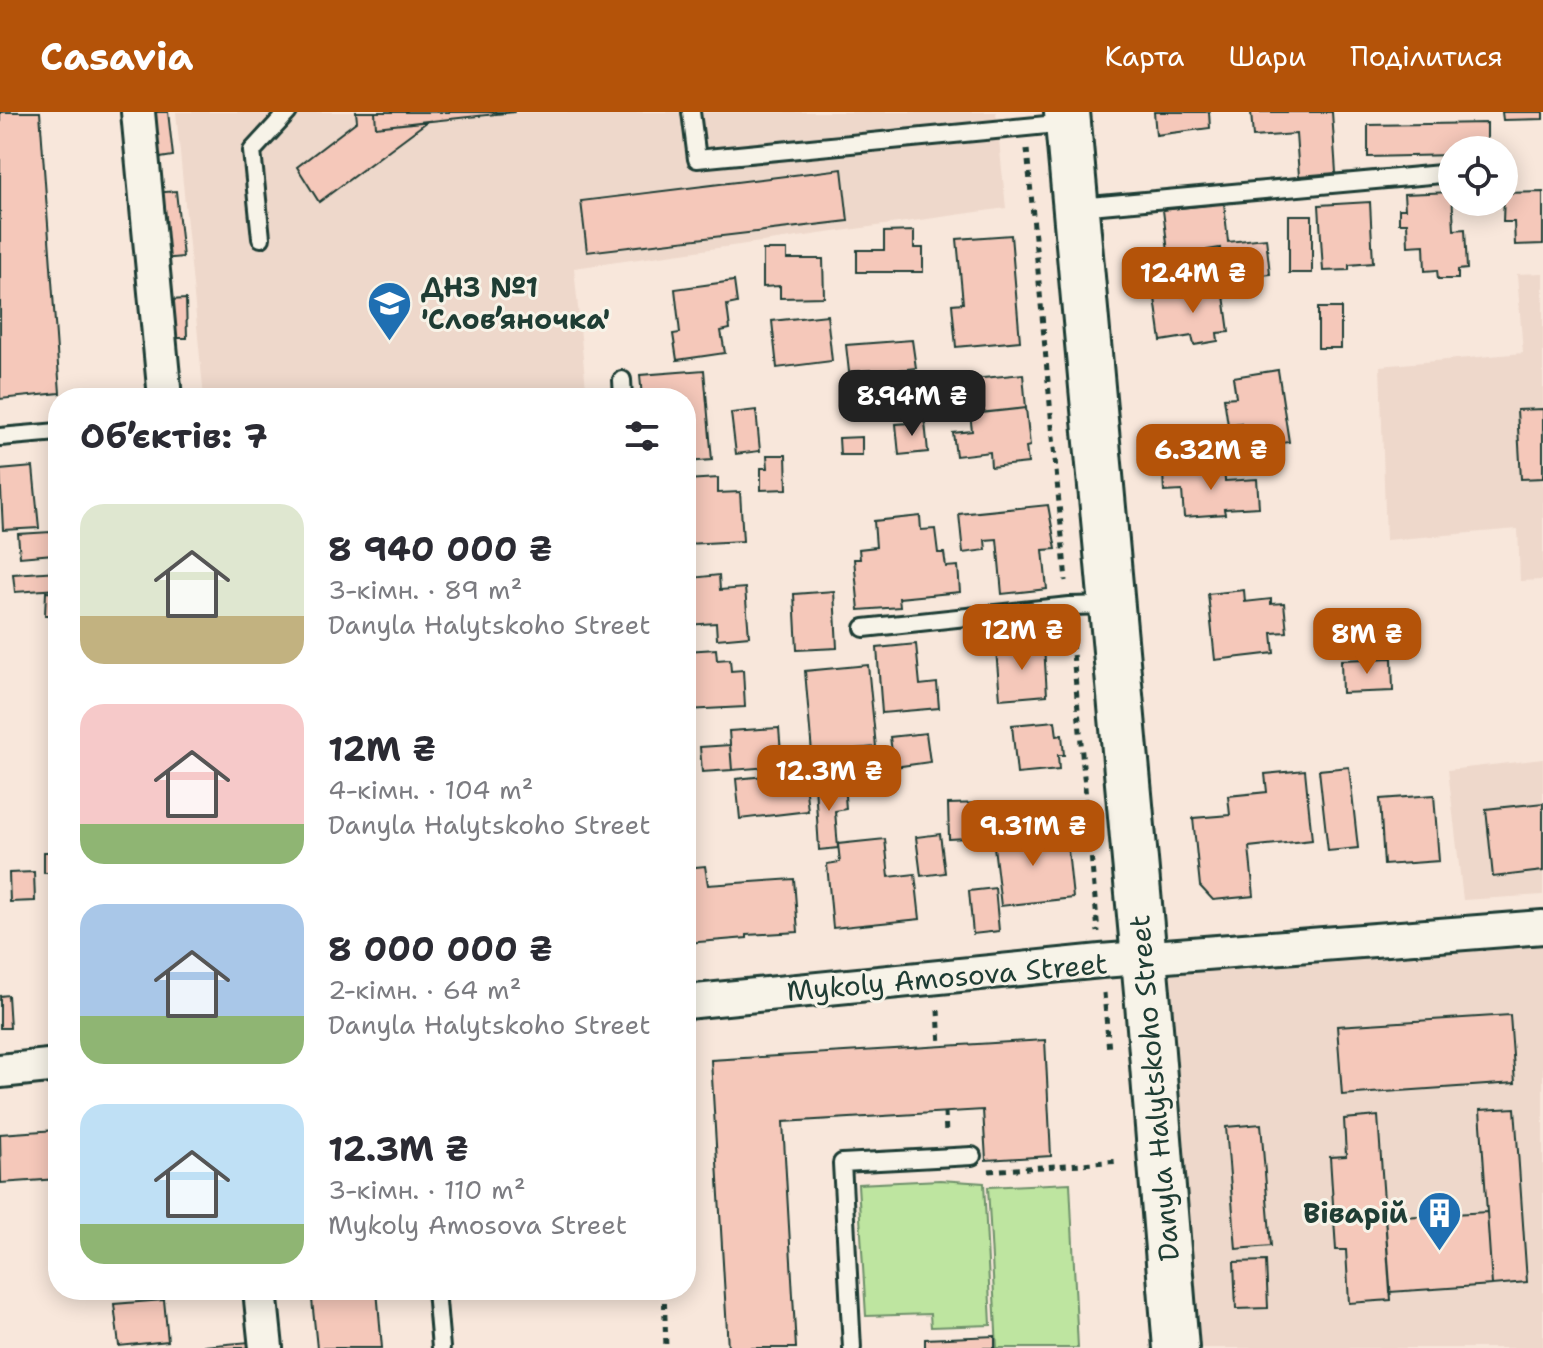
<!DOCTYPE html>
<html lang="uk">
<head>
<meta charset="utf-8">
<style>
	:root { --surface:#fff; --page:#f2f2f3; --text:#2b2b33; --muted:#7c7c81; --accent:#b45309 }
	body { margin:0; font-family:"Shantell Sans",sans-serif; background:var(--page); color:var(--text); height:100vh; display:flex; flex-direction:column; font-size:30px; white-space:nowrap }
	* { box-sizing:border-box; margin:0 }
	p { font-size:26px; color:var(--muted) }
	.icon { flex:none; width:44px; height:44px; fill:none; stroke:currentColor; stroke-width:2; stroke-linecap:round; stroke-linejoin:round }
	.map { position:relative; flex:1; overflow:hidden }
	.side { position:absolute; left:48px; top:276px; width:648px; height:912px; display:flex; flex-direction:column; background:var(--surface); border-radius:32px; box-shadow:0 4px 20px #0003 }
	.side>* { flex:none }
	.controls { position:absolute; left:1438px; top:24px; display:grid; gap:16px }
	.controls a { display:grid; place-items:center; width:80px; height:80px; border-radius:50%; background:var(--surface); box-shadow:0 4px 20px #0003; font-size:40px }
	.price { position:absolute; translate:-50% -68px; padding:0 18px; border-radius:16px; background:var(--accent); color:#fff; font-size:26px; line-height:52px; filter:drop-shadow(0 2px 4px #0008) }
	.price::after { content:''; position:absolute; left:50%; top:48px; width:24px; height:18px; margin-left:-12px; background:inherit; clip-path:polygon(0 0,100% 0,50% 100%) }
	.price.current { background:#222; color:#fff }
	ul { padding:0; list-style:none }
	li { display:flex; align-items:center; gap:24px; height:200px; padding:0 32px }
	li span { display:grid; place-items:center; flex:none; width:224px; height:160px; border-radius:24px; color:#555 }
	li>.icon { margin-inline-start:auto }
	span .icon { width:96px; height:96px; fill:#fffc; stroke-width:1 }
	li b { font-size:34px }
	h2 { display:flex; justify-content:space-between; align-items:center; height:96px; padding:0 32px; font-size:34px }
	header { display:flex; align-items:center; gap:48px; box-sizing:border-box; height:112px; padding:0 40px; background:var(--accent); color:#fff }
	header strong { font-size:38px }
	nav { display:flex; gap:44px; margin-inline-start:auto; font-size:28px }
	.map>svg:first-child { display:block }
</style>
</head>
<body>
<header>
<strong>Casavia</strong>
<nav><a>Карта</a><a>Шари</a><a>Поділитися</a></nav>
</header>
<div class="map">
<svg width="1543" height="1236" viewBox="0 0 1543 1236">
	<rect width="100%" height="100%" fill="#f8e7db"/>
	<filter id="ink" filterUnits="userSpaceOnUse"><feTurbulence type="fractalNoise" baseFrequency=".0125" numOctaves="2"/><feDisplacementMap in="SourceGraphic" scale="16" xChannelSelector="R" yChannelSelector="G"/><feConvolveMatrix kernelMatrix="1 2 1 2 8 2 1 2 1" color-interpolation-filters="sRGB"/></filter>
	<g filter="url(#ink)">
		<path fill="#eed8cb" d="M176 0H996L1006 96 574 156 587 286H204Z
			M1543 161V468L1520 469 1518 417 1386 428 1380 254 1523 241 1517 162Z
			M1543 647V783L1463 788 1448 658Z
			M1543 815V1236H1176L1144 847Z"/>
		<path fill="#bee5a0" stroke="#6e916a" stroke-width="2" d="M940 1068 984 1071 991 1213 931 1215 930 1202 866 1204 858 1072Z
			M1070 1071 1078 1236H997L988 1075Z"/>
		<path fill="#f5c8ba" stroke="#1f3d34" stroke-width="2" d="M0 0H40L60 281 0 287Z
			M148 0H168L173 44 154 47Z
			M356 0H375L376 15 428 9 319 90 297 55 357 9Z
			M375 0H515L376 15Z
			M1154 0H1209L1210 16 1156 23Z
			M1251 0H1332L1336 61 1299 64 1296 22 1253 25Z
			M1502 0H1543V7L1503 8Z
			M1487 11V38H1452V43L1368 45V13Z
			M842 57 848 109 587 140 581 89Z
			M176 79 183 145 162 147 154 81Z
			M1452 80 1454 118 1465 117 1467 157 1458 158V167H1438L1437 158 1425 159 1424 133 1408 134 1407 111H1399V97H1405L1404 82Z
			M1543 80V132L1515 133 1514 110H1503L1504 81Z
			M1370 90 1373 151 1349 153V158L1323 159 1319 93Z
			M1224 91 1228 130 1266 126 1270 162 1223 167 1220 136 1207 138 1210 166 1184 168 1180 139 1168 140 1163 98Z
			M1289 103H1312V161H1289Z
			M914 119V136H923V160H857V138H884V120Z
			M1011 123 1020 229 956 235 952 192 963 191 957 127Z
			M763 138H787V147H823L824 185 780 186V174L763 175Z
			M734 169 737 191 727 193 730 217 721 219 725 241 677 248 673 222 680 221 675 177Z
			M1200 174 1201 180 1223 176 1229 220 1217 221 1218 229 1194 233 1192 224 1161 229 1155 186 1174 183 1173 178Z
			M186 187 187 226H171L170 188Z
			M1318 196H1341V236H1318Z
			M827 203 832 249 777 256 772 209Z
			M912 228 916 256 871 261V258L849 260 846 233Z
			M704 258 712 348 686 350V286H642L640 263Z
			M1278 258 1289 330 1244 336 1241 311 1228 313 1224 286 1236 285 1233 265Z
			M1023 262 1026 296 937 306 933 271Z
			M1026 296 1030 334 1026 335 1028 351 991 355 990 340 956 344 953 321 972 319 970 302Z
			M1543 297V366L1521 367 1517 298Z
			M756 298 760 339 736 342 731 301Z
			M925 310 928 340 899 343 896 312Z
			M862 325V343H840L839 326Z
			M767 343H786L787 377 761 378V356H768Z
			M33 355 39 416 3 418 0 358Z
			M1224 356 1225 369 1257 367 1259 395 1224 397 1225 402 1184 405 1182 379 1164 380 1163 360Z
			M718 366V381L740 380 743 429 686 432V368Z
			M1048 393 1056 437 1043 438 1047 477 1002 482 997 427 985 428 986 438 963 441 959 402Z
			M920 404 921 418 935 417 938 441H944L946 455 958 454 960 480 899 486 900 495 859 498 854 447H860L859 437 876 435 874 409Z
			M51 420 53 442 20 445 18 422Z
			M691 457 692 466 719 463 720 478 745 476 749 524 717 527 716 511 686 513V458Z
			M58 459V477L15 480 13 462Z
			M1244 478 1245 490 1271 487V492L1284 491 1287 520 1272 521 1274 541 1215 548 1208 482Z
			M834 479 837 536 797 538 794 482Z
			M46 480 58 481V503H45Z
			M916 532 920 573 937 571 939 596 882 601 877 536Z
			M1044 534 1047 583 1000 587 996 537Z
			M716 537 717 548 730 547 731 559 743 558 745 595 686 598V539Z
			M1392 546 1393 579 1342 581 1341 548Z
			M868 553 876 635 812 641 805 559Z
			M1055 609 1057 624 1062 623 1064 643H1058L1059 658 1017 662 1012 613Z
			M779 616 782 654 732 658 729 619Z
			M926 621 930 650 894 655 890 625Z
			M730 633 732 658 702 660 700 635Z
			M1349 655 1358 736 1328 739 1319 658Z
			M1305 658 1312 728 1249 735 1254 784 1213 788 1200 774 1193 706 1230 703 1228 684 1267 680 1265 662Z
			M804 660 808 699 740 707 736 667Z
			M844 671 846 697 835 699 838 736 819 738 815 673Z
			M1434 683 1439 749 1384 753 1380 687Z
			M983 691 984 725 949 727 948 692Z
			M1543 691V759L1493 765 1486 697Z
			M1066 719 1073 786 1001 794 993 726Z
			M940 722 945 761 921 764 916 725Z
			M885 727 889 765 915 762 920 807 833 816 827 752 840 750 838 732Z
			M44 740H58V771L51 772 50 761H44Z
			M705 754 708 773 794 767 798 820 747 823V826L687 831 686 756Z
			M34 760 35 789 10 790 9 761Z
			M995 776 999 819 973 822 969 779Z
			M8 883 10 916H0V884Z
			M1510 903 1515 971 1342 983 1337 914Z
			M1045 928 1051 1044 986 1048 983 998 783 1010 796 1236H728L711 948Z
			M1515 996 1527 1170 1492 1173 1480 998Z
			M1378 1004 1391 1188 1349 1191 1346 1138H1336L1330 1045 1346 1044 1344 1007Z
			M1261 1012 1271 1134 1236 1137 1226 1015Z
			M56 1018 58 1067 1 1071 0 1022Z
			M1487 1100 1492 1173 1390 1180 1385 1106Z
			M1266 1149 1268 1196 1236 1197 1234 1150Z
			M311 1178H377L382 1236H317Z
			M164 1188 168 1229 119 1234 114 1192Z
			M995 1224V1236H925V1227Z
			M261 1229V1236H181Z"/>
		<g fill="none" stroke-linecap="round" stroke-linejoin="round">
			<defs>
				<path id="service" d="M691 0 697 47 1067 11
					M1079 95 1452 61
					M261 126 252 39 288 0
					M622 268 623 286
					M0 325 58 320
					M864 516 1069 494 1110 493
					M436 1178 441 1236
					M852 1236 842 1051 972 1044"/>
				<path id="minor" d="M138 0 165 286
					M686 890 1101 849 1543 815
					M0 959 58 953
					M260 1178 266 1236"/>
				<path id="secondary" d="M1067 0 1148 891 1176 1236"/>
			</defs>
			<use href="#service" stroke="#1f3d34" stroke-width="22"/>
			<use href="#minor" stroke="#1f3d34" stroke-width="38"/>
			<use href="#secondary" stroke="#1f3d34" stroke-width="50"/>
			<path stroke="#1f3d34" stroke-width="5" stroke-dasharray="6 6" stroke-linecap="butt" d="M1027 37 1066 469
				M1071 519 1098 820
				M1104 881 1109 939
				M938 898 940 934
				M945 1000 946 1023
				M989 1059 1120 1049
				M664 1178 666 1236"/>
			<use href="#service" stroke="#f7f3e8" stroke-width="16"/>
			<use href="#minor" stroke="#f7f3e8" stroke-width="32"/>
			<use href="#secondary" stroke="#f7f3e8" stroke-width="44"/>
		</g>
	</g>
	<defs>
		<symbol id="school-pin" viewBox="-11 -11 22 30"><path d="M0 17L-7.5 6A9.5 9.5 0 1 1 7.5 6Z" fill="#1f6fb2" stroke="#f7f3e8"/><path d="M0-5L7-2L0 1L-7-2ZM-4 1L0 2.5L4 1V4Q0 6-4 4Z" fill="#fff"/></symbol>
		<symbol id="building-pin" viewBox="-11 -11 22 30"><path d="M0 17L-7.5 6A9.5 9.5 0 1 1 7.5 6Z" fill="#1f6fb2" stroke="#f7f3e8"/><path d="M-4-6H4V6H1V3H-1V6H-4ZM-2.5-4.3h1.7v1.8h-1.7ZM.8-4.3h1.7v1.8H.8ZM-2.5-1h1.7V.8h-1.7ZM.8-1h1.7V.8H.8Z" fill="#fff"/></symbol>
	</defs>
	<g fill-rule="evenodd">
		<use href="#school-pin" x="364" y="166" width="51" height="69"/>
		<use href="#building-pin" x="1414" y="1076" width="51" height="69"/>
	</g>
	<g text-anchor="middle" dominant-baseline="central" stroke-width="6" stroke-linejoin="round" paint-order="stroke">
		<g font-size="28" font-weight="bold" fill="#1f3d34" stroke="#f7f3e8" text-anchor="start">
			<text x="421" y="175">ДНЗ №1<tspan x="421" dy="32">'Слов’яночка'</tspan></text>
			<text x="1408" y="1101" text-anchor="end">Віварій</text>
		</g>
		<g font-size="28" fill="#1f3d34" stroke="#f7f3e8">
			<text transform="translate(947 865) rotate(-5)">Mykoly Amosova Street</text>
			<text transform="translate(1154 976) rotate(-95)">Danyla Halytskoho Street</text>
		</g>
	</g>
</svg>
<div class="controls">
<a><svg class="icon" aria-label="locate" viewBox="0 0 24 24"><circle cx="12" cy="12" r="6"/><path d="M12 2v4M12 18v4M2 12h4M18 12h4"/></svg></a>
</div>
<b class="price" style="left:1193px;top:203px">12.4M ₴</b>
<b class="price current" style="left:912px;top:326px">8.94M ₴</b>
<b class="price" style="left:1211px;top:380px">6.32M ₴</b>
<b class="price" style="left:1022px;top:560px">12M ₴</b>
<b class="price" style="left:1367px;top:564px">8M ₴</b>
<b class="price" style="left:829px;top:701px">12.3M ₴</b>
<b class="price" style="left:1033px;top:756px">9.31M ₴</b>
<section class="side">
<h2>Об’єктів: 7<svg class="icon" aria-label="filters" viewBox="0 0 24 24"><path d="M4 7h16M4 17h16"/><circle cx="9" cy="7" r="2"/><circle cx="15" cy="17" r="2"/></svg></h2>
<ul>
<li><span style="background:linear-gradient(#dfe7d0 70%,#c2b280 0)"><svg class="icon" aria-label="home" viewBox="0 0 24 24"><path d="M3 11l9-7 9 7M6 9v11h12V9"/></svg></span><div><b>8 940 000 ₴</b><p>3-кімн. · 89 m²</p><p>Danyla Halytskoho Street</p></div></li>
<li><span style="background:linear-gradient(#f6c9c9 75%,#8fb573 0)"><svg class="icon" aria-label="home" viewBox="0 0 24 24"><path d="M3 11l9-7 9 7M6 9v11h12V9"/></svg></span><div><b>12M ₴</b><p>4-кімн. · 104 m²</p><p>Danyla Halytskoho Street</p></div></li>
<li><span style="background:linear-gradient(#a9c7e8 70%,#8fb573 0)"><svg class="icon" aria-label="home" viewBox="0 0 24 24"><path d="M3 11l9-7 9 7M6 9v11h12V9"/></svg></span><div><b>8 000 000 ₴</b><p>2-кімн. · 64 m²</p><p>Danyla Halytskoho Street</p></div></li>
<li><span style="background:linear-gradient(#bfe0f5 75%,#8fb573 0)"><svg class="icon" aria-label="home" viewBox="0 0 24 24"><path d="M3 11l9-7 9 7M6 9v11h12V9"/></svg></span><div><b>12.3M ₴</b><p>3-кімн. · 110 m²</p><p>Mykoly Amosova Street</p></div></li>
</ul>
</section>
</div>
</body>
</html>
